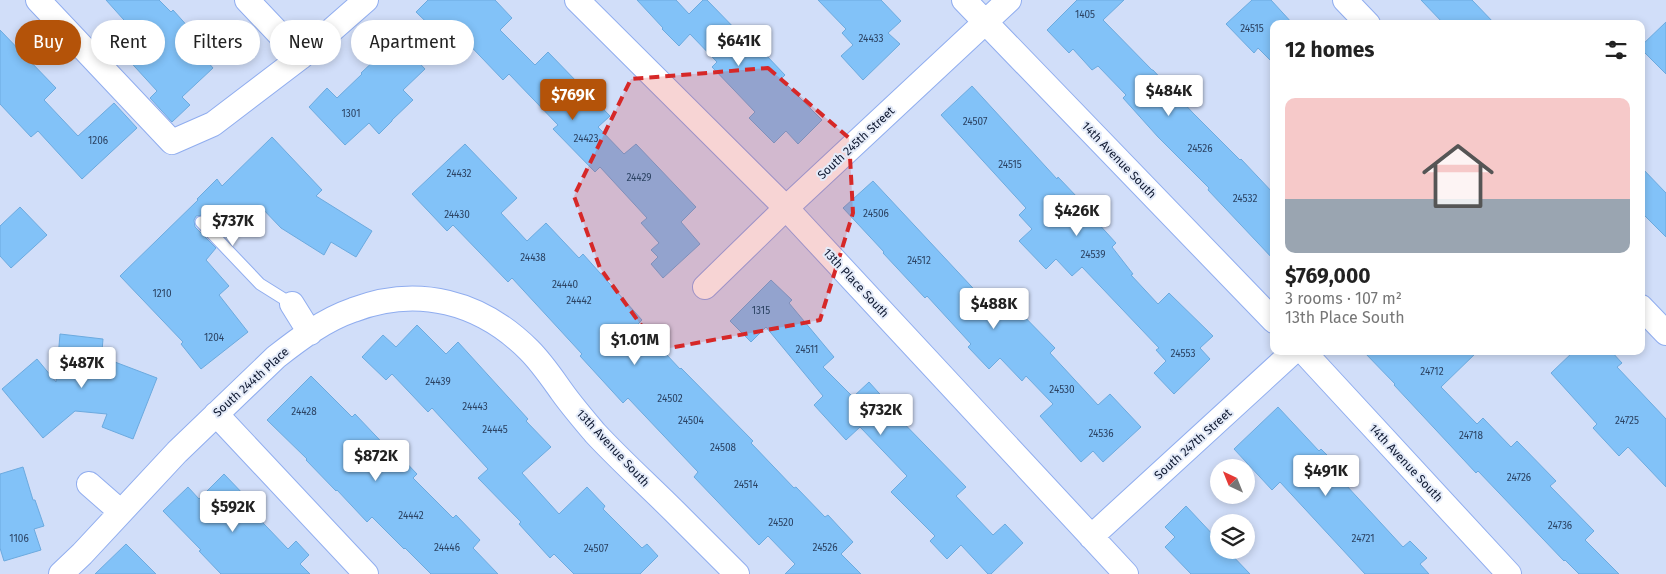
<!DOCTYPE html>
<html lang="en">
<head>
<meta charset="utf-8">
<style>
	:root { --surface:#fff; --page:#f2f2f2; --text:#222; --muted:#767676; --line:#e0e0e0; --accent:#b45309 }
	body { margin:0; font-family:"Fira Sans",sans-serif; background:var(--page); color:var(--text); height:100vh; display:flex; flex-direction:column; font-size:19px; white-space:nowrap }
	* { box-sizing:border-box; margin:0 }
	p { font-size:16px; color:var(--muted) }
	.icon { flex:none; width:28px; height:28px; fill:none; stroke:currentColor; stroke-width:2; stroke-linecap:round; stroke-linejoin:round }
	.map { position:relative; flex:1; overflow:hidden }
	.side { position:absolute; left:1270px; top:20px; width:375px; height:335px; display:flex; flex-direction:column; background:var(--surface); border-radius:10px; box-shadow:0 2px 8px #0003 }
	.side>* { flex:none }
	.banner { position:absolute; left:15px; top:20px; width:475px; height:45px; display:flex; gap:10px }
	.needle { width:32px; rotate:317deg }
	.buttons { position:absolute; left:1210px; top:459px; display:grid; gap:10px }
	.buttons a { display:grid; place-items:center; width:45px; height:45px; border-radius:50%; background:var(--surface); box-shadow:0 2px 8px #0003; font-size:25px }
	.price { position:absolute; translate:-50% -42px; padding:0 11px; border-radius:5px; background:#fff; color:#222; font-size:16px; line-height:32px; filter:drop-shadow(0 1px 2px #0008) }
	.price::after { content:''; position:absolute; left:50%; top:30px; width:15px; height:11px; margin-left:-8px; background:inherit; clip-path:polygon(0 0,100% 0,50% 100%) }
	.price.current { background:var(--accent); color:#fff }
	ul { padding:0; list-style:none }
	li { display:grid; align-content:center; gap:10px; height:265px; padding:0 15px }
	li+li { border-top:1px solid var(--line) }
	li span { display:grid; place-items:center; height:155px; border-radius:10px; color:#555 }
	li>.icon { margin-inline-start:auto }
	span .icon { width:90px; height:90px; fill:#fffc; stroke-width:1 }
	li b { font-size:21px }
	h2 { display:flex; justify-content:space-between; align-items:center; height:60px; padding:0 15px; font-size:21px }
	.chip { padding:0 18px; border-radius:22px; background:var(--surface); box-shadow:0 2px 8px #0003; font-size:18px; line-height:45px }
	.chip.current { background:var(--accent); color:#fff }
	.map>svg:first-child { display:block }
</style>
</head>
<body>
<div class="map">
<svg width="1666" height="574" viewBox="0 0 1666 574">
	<rect width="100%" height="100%" fill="#d1def9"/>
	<path fill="#82c2f8" stroke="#6caadf" d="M106 0H159L171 12 173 10 191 30 185 36 213 68 182 97 190 105 172 122 150 98 157 91 124 55 141 39Z
		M428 0H495L512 18 500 30 535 65 548 52 610 116 598 127 624 154 636 144 696 207 681 222 700 244 663 278 651 264 658 257 651 250 659 243 641 223 647 218 600 167 595 172 553 129 558 125 509 74 503 80 458 33 448 43 416 12Z
		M637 0H676L689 14 703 0H707L743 37 746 34 785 75 781 79 822 120 798 144 786 131 774 143 749 118 755 112 712 67 717 62 690 34 679 46 662 29 663 28Z
		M818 0H881L901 21 888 33 900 44 863 80 841 56 853 45 842 33 846 29Z
		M1077 0H1124L1103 20 1152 70H1153L1193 113 1240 160 1241 159 1274 194V260L1208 190 1209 188 1158 137 1123 98 1126 95 1098 66 1092 70 1073 49 1069 53 1047 30Z
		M1252 0H1271L1293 24H1274V64L1258 48 1254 53 1226 24Z
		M1421 0H1472L1495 24H1444Z
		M1666 22V74L1641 49V46Z
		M0 30 56 88 44 100 78 136 114 103 137 128 82 179 38 131 31 137 0 104Z
		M388 30 425 69 403 90 413 100 392 120V121L379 134 369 123 345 145 309 107 327 88 337 98 362 74 361 73 379 56 370 46Z
		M972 86 1057 179 1058 177 1098 219 1096 221 1116 243 1112 247 1133 274 1131 275 1158 304 1169 293 1213 336 1200 348 1210 359 1174 394 1154 373 1166 361 1156 350 1159 348 1082 267 1072 276 1056 259 1046 269 1019 241 1032 229 1019 215 1026 208 941 115Z
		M272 137 322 190 316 196 372 231 356 257 331 242 324 255 281 228 260 206 227 238 206 217 203 215 196 216 194 220 195 227 216 248 206 260 229 286 219 295 248 332 201 369 181 344 183 342 120 276 198 200 197 199 217 179 222 186Z
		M465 144 517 198 501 213 527 241 546 223 579 258 583 254 642 320 638 324 680 369 681 368 753 441 751 443 794 488 796 487 825 517 828 515 853 542 841 554 861 574H785L795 564 768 536 759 545 694 477 698 472 628 398 623 403 580 356 582 354 512 278 508 282 453 225 447 231 412 194Z
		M1641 167 1666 193V237L1641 212Z
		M873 181 999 316 1012 304 1055 348 1050 353 1098 405 1110 394 1141 427 1103 462 1093 451 1081 462 1040 416 1053 404 1026 376 1022 381 1000 358 989 369 968 347 971 344 927 296 925 298 883 253 884 252 843 208Z
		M20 207 47 235 11 268 0 256V226Z
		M771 280 792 300 789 303 834 357 823 367 853 397 869 382 887 402 885 404 966 487 956 496 993 535 1005 524 1023 543 991 574H988L961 545 947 559 930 541 935 536 891 492 907 476 860 427 846 440 814 405 823 396 766 327 751 342 730 321Z
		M417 325 446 354 458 342 528 419 526 421 551 447 522 473 559 514 587 487 605 506 603 509 642 548 647 544 658 556 640 574H574L554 554 550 558 519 524 521 522 478 478 488 469 432 408 428 412 392 374 386 380 362 357 383 335 396 347Z
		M60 334 103 339 102 351 108 352 107 359 157 378 133 439 102 427 107 414 75 411 43 438 2 389 37 359 56 382Z
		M1363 351H1478L1441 387 1477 424 1483 418 1511 447 1517 441 1556 481 1550 486 1594 531 1585 540 1619 574H1579L1565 560 1564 561 1478 471 1476 473 1394 385 1395 384Z
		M1574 351H1611L1622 363 1617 367 1666 419V487L1628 447 1619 456 1593 428 1597 424 1551 373Z
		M311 376 352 417 355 414 394 455 397 453 417 474 413 478 453 518 456 515 480 540 473 548 498 574H431L405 548 404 549 372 517 367 522 337 490 336 491 306 460 307 459 267 420Z
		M1278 407 1319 451 1321 449 1339 467 1334 472 1403 547 1410 541 1427 558 1420 564 1429 574H1365L1280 482 1272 490 1234 449Z
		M23 467 33 500H35L44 526 34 529 41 550 4 561 0 548V474Z
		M224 474 247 498 243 502 288 549 296 541 309 555 300 564 310 574H221L199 551 201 550 163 511 188 487 199 499Z
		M1186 506 1216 538 1219 541V550H1227L1250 574H1191L1165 547 1175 537 1165 527Z
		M126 544 156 574H95Z"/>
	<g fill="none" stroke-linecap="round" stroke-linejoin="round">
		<defs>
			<path id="lane" d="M201 222 260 284 292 304"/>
			<path id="street" d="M38 0 172 142 213 124 301 57 366 0
				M247 0 301 57
				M577 0 786 208 1126 574
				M964 0 1274 321
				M1345 0 1368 24
				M705 287 786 208 1009 0
				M292 304 310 333
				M1641 307 1666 333
				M1303 351 1509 574
				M216 414 366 574
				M89 484 121 512
				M1091 537 1294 351
				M61 574 82 554 177 452 276 357C299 339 324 320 353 310 418 285 481 302 529 350 542 363 552 378 562 392 572 406 584 420 595 433 621 461 649 486 676 513 696 533 717 554 737 574"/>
		</defs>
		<use href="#lane" stroke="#90adef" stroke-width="13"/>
		<use href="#street" stroke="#90adef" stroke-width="26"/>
		<use href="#lane" stroke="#fff" stroke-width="11"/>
		<use href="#street" stroke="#fff" stroke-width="24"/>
	</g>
	<path fill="#d62828" fill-opacity="0.2" stroke="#d62828" stroke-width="4" stroke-dasharray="10 6" stroke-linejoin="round" d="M768 68 849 138 853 213 820 320 659 350 600 268 574 196 631 79Z"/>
	<g text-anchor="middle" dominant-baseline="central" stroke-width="4" stroke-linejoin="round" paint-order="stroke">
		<g font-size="10" fill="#2c4363">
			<text x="1085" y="15">1405</text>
			<text x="1252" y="29">24515</text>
			<text x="871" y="39">24433</text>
			<text x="351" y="114">1301</text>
			<text x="975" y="122">24507</text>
			<text x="586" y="139">24423</text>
			<text x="98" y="141">1206</text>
			<text x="1200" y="149">24526</text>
			<text x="1010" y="165">24515</text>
			<text x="459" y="174">24432</text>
			<text x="639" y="178">24429</text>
			<text x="1245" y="199">24532</text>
			<text x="876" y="214">24506</text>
			<text x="457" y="215">24430</text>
			<text x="1093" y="255">24539</text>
			<text x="533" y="258">24438</text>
			<text x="919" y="261">24512</text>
			<text x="565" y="285">24440</text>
			<text x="162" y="294">1210</text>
			<text x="579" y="301">24442</text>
			<text x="761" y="311">1315</text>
			<text x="214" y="338">1204</text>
			<text x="807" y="350">24511</text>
			<text x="1183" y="354">24553</text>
			<text x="1432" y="372">24712</text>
			<text x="438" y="382">24439</text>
			<text x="1062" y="390">24530</text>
			<text x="670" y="399">24502</text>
			<text x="475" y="407">24443</text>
			<text x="304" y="412">24428</text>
			<text x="691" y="421">24504</text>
			<text x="1627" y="421">24725</text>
			<text x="495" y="430">24445</text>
			<text x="1101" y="434">24536</text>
			<text x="1471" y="436">24718</text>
			<text x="723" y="448">24508</text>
			<text x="1519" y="478">24726</text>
			<text x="746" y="485">24514</text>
			<text x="411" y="516">24442</text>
			<text x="781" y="523">24520</text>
			<text x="1560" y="526">24736</text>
			<text x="19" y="539">1106</text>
			<text x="1363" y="539">24721</text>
			<text x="447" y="548">24446</text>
			<text x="825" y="548">24526</text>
			<text x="596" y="549">24507</text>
		</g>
		<g font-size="12" fill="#0f1931" stroke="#e4ebf9">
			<text transform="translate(856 143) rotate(-43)">South 245th Street</text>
			<text transform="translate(1119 160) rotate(46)">14th Avenue South</text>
			<text transform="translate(856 283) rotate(47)">13th Place South</text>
			<text transform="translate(251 382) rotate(-42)">South 244th Place</text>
			<text transform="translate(1193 444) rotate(-42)">South 247th Street</text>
			<text transform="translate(613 448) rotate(47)">13th Avenue South</text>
			<text transform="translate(1406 463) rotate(47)">14th Avenue South</text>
		</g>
	</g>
</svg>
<div class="buttons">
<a><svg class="needle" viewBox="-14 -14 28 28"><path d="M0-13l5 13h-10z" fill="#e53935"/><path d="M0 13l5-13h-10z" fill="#767676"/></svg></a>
<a><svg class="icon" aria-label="layers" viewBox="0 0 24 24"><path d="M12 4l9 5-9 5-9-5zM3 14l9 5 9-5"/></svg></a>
</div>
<b class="price" style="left:739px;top:67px">$641K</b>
<b class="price" style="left:1169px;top:117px">$484K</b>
<b class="price current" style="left:573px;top:121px">$769K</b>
<b class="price" style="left:1077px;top:237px">$426K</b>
<b class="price" style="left:233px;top:247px">$737K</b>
<b class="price" style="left:994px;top:330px">$488K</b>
<b class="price" style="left:635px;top:366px">$1.01M</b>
<b class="price" style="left:82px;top:389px">$487K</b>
<b class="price" style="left:881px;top:436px">$732K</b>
<b class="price" style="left:376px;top:482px">$872K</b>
<b class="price" style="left:1326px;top:497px">$491K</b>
<b class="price" style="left:233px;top:533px">$592K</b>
<div class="banner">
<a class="chip current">Buy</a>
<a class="chip">Rent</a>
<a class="chip">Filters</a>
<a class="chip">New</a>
<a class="chip">Apartment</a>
</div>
<section class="side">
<h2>12 homes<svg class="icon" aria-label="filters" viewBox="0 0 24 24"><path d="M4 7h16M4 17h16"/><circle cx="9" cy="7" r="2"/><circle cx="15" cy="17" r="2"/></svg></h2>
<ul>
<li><span style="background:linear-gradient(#f6c9c9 65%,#9aa5b1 0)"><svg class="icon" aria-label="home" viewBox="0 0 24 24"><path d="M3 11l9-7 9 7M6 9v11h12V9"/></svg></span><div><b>$769,000</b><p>3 rooms · 107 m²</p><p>13th Place South</p></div></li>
</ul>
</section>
</div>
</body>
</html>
